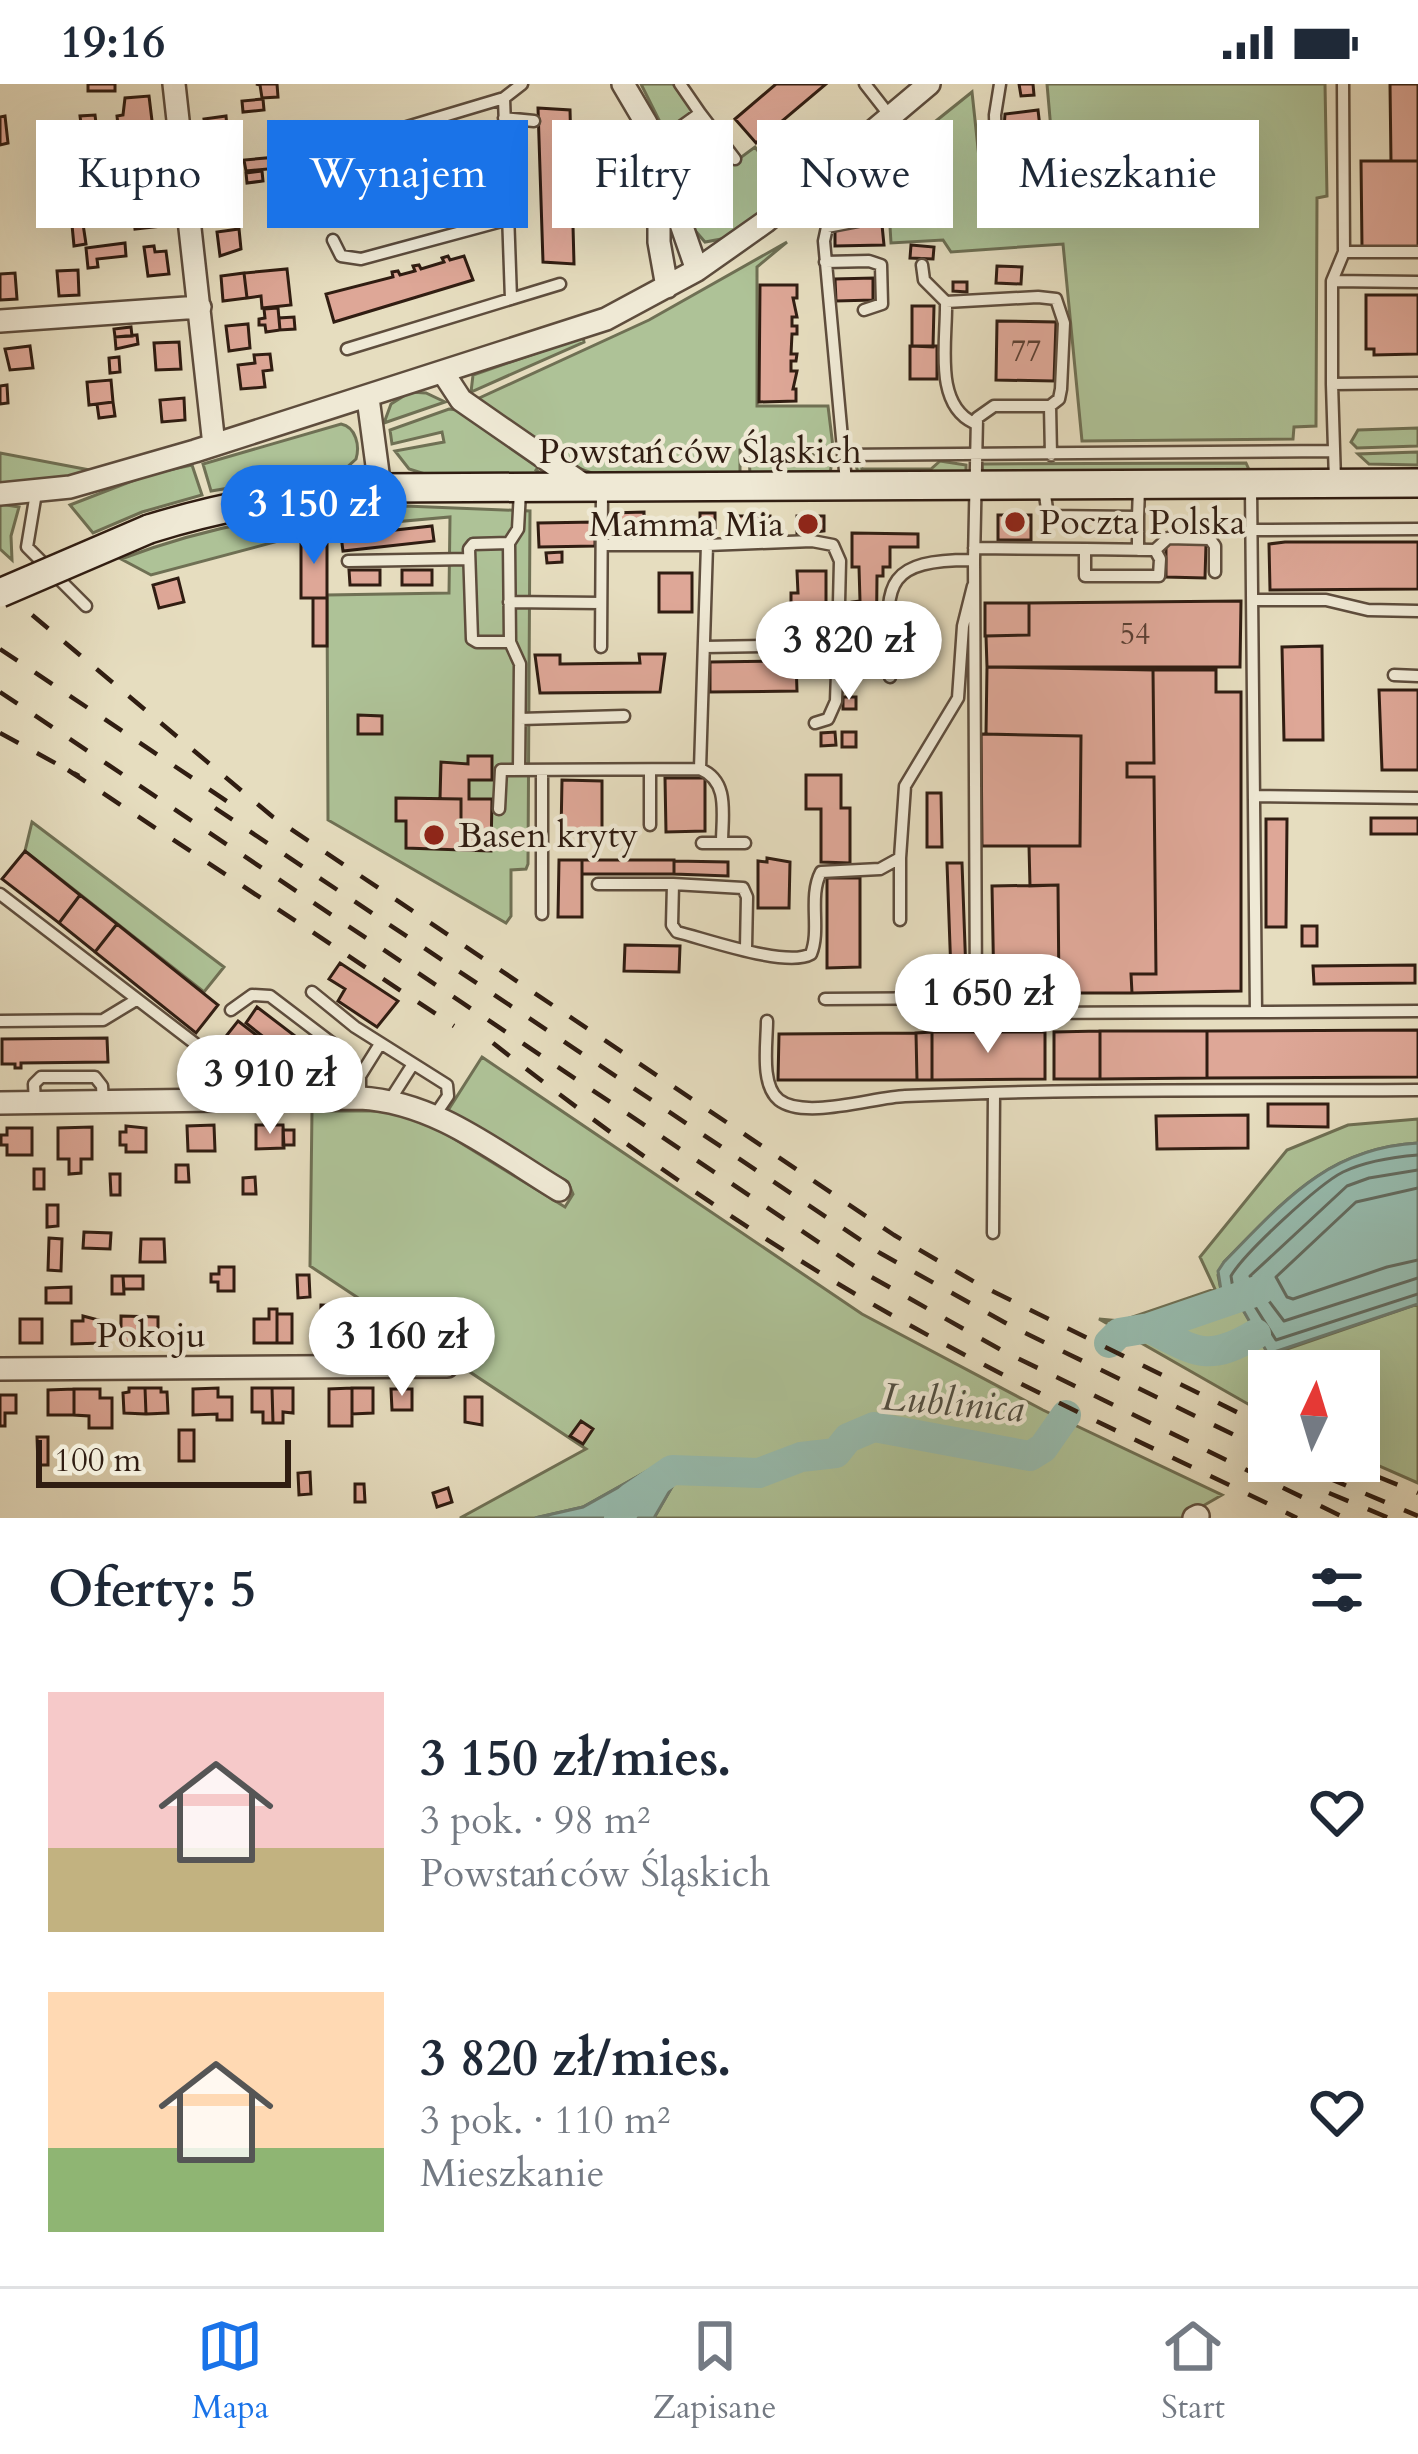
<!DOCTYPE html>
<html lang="pl">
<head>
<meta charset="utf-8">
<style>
	:root { --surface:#fff; --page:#f2f2f3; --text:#1f2937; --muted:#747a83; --line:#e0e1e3; --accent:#1a73e8 }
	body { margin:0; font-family:Cardo,serif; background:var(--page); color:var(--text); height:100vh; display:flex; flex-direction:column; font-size:45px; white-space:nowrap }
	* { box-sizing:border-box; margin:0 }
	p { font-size:39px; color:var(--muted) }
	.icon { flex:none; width:66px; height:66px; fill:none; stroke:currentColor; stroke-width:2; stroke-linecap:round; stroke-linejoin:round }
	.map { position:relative; height:1434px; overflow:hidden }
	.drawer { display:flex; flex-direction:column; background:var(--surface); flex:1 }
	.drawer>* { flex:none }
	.hud { position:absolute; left:36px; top:36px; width:1347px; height:108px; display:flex; gap:24px }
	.needle { width:78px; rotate:4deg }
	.fabs { position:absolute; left:1248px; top:1266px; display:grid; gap:24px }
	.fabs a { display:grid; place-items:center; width:132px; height:132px; border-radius:0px; background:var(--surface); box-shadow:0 12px 48px #0002; font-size:60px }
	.scale { position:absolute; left:36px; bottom:30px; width:255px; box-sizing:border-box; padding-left:12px; border:6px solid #301d12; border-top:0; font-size:33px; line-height:42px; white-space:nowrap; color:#301d12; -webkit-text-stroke:9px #efe9d5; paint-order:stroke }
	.price { position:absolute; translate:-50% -102px; padding:0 27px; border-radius:42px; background:#fff; color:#222; font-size:39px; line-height:78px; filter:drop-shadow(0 3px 6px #0008) }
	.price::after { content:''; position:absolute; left:50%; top:72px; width:36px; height:27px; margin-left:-18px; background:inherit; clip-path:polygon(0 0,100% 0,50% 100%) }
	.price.selected { background:var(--accent); color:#fff }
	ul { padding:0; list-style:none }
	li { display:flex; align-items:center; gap:36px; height:300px; padding:0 48px }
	li span { display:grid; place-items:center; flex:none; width:336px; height:240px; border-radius:0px; color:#555 }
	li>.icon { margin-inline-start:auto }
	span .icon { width:144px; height:144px; fill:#fffc; stroke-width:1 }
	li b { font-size:51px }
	h2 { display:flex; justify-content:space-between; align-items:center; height:144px; padding:0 48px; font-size:51px }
	.tag { padding:0 42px; border-radius:0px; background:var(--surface); box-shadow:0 12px 48px #0002; font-size:42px; line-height:108px }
	.tag.selected { background:var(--accent); color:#fff }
	.status { display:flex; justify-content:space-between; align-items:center; height:84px; padding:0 60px; background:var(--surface); direction:ltr }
	.status svg { height:33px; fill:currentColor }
	.tabs { display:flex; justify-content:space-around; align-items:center; height:168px; border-top:3px solid var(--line); background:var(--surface); font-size:33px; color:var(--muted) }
	.tabs a { display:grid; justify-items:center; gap:6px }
	.tabs .selected { color:var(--accent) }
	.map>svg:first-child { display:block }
</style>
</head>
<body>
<div class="status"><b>19:16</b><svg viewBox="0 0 49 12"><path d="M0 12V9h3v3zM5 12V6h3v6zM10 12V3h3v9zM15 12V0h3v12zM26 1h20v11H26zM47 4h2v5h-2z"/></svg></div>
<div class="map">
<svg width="1418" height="1434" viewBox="0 0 1418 1434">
	<rect width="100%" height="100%" fill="#e6ddbf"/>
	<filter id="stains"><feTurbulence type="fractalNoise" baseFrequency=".00167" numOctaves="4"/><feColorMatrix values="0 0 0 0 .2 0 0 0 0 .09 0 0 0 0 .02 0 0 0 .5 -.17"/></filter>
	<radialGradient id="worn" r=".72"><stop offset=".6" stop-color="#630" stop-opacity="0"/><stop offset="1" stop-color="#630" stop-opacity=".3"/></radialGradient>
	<path fill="#aec297" stroke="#6f7054" stroke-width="3" d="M641 0H673L732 80 755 63 780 96 770 106 778 116 732 153 705 158 692 143 672 62Z
		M1047 0H1325L1327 112 1317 114 1316 342 1294 343 1293 355 1082 357 1063 160 951 168 943 156 891 159 886 77 972 8 983 111 1056 103Z
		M787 158 757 183V322H828L833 363 740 366V391L600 392 567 380 475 316 649 236Z
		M583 253 584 258 471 308 473 291Z
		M410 308 426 309 445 318 384 339 391 320Z
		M449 325 457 326 538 383 536 386 543 391 425 390 409 385 395 367 444 358 442 348 392 360 390 346Z
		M341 340C356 343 360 362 356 375L345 385 211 407 203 380Z
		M1418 344V362L1357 364 1351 358 1358 346Z
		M1418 368V381L1369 380 1358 370Z
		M0 369 95 387 61 397 0 402Z
		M833 370 830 390H750L749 372Z
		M940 377 966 381V389H858L856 381 861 380 862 385H931Z
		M1246 379 1251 390 983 392 982 380Z
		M192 381 202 411 142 428 93 449 70 421 150 390Z
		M0 420 19 423 11 452 12 476 0 465Z
		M405 422 530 427 528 780 526 785 511 786V832L506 839 328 736 327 511 449 509 450 433 327 444 151 491 121 475C213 440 307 424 405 422Z
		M32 738 224 883 204 908 25 767Z
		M482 973 862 1230 1043 1326 1222 1411 1182 1434H654L682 1385H651L583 1423 535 1434H460L586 1365 310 1182 312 1027H409L565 1123 573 1110 568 1098 447 1028Z
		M1418 1035V1059C1328 1064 1284 1117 1224 1178L1218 1191 1221 1206 1217 1212 1224 1222 1239 1219 1270 1271 1418 1220V1399L1359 1373V1287H1269V1332L1099 1235 1121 1237 1215 1205 1200 1173 1287 1066 1348 1041Z"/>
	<path fill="#97bcaf" stroke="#6e7c70" stroke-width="3" d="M1418 1059V1220L1268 1270 1239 1219 1223 1222 1217 1211 1221 1206 1218 1187 1224 1178C1284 1117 1328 1064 1418 1059Z
		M683 1384 654 1434H535L583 1423 651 1385Z"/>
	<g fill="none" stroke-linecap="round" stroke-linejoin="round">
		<path stroke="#646c60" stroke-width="3" d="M1418 1071C1393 1073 1366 1077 1343 1088 1319 1100 1244 1169 1231 1192L1233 1205 1249 1213 1276 1256 1418 1210
			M1418 1086 1369 1094 1347 1102 1250 1192 1284 1237 1418 1194
			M1418 1104 1356 1118 1276 1193 1287 1213 1293 1215 1387 1183 1418 1176"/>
		<path stroke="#97bcaf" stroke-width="30" d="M1149 1244C1197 1268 1207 1279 1256 1250
			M1109 1259 1119 1249 1149 1244 1260 1206
			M619 1434 631 1414 672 1386 759 1389 801 1373 836 1369 848 1354 874 1343 1030 1372 1043 1364 1066 1331"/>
	</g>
	<path fill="#dea797" stroke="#301d12" stroke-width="3" d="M88 0H115V7H88Z
		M256 0H277L278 13 262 14 260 1Z
		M776 0H826L756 59 735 35Z
		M1019 0H1033L1034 11 1021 12Z
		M1390 0H1418V77H1391Z
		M149 12 153 45 128 48 127 40 118 41 117 32 123 31 125 14Z
		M263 15 264 26 243 28 242 17Z
		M538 24 570 26 574 180 543 178Z
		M1038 26 1047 104 983 111 981 94 1009 91 1003 60 1005 30Z
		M95 31 98 55 83 56 80 32Z
		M5 32 8 59 0 61V33Z
		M226 32 228 55 207 57 204 35Z
		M460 51 468 76 457 82 341 118 340 115 329 118 320 91 370 79 368 76 376 73 377 77 408 63 409 67 432 60 430 56 437 54 438 58Z
		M228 55 231 76 209 79 207 57Z
		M156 70 159 99 129 102 128 93 134 92 132 73Z
		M101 71 105 106 90 107 86 73Z
		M278 73 279 84 246 87 244 76Z
		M1361 77H1418V163H1362Z
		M262 87 263 97 247 99 246 89Z
		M231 101 233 117 238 116 239 124 214 126 212 103Z
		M98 109 101 138 83 140 80 111Z
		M161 114 163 142 135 145 132 117Z
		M83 140 86 160 74 162 72 141Z
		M882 141 884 161 835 162V143Z
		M239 145 241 165 220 172 217 148Z
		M125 159 126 172 97 175 98 183 88 184 86 164Z
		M911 161 934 163 933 175 910 174Z
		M154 162 155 168 166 167 169 190 148 192 144 163Z
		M448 172 450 176 464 172 473 196 334 238 326 210 393 193 392 188 398 187 400 191 415 187 413 182 419 181 421 185 444 178 442 174Z
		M997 182 1022 183 1021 200 996 199Z
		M287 185 291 221 262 224 261 212 247 214 244 189Z
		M78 186 79 211 59 212 57 187Z
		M15 189 17 215 0 216V190Z
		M244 189 247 214 223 217 221 192Z
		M873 194V216L836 217 835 195Z
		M953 198H967V208L953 207Z
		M760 201H797V214H793L797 233H792V242H797V250H792L791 270H797L796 277H791V287H797L793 305H796V317L759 318Z
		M1366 211H1418V270L1374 271V265H1366Z
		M912 222H934L933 263 912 262Z
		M278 224 280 246 266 248 265 241H259V235L265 234 264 225Z
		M294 233 295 245 280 246 279 234Z
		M997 237 1056 238 1054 297 996 296Z
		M248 240 250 264 229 267 226 242Z
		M131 243 132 252 115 253 114 245Z
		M137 251 138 260 116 265 115 253Z
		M179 258 181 285 156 286 154 259Z
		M30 262 33 284 10 286 5 265Z
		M910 262H937V295H910Z
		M270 270 272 286 263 287 265 303 241 305 238 281 255 279 254 271Z
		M119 273 120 288 110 289 109 274Z
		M111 296 113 318 89 321 87 298Z
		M7 301 8 319 0 320V302Z
		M184 314 185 336 162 338 160 316Z
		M113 318 115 332 99 334 97 320Z
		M644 428V445L611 446V429Z
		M700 429H715V450H700Z
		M998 431H1031V456H998Z
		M737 432H770V448H737Z
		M797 432H824V447L797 450Z
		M595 438V462L539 463 538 439Z
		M432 442 434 457 343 467 341 452Z
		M852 449 918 450V463H890V483H883V492H877L876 590 859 589V538H852V531H860V524H852V518L860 517 859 483H852Z
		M327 452V514H301V453Z
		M1285 458H1418V505L1270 506 1269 460Z
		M1166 459 1206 460 1205 494 1166 493Z
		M562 468V478L547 479 546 469Z
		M349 486H380V501H350Z
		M402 486H432V501H402Z
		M797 487H826V524H791V509H798Z
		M659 489H692V528H659Z
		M178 494 184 518 159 524 153 501Z
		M313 514H327V562H313Z
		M1241 517 1240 583H987L986 552 1029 551V519Z
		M985 519H1029V551L985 552Z
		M844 549H857L856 561H844Z
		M1322 562 1323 656H1284L1282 563Z
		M639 570H665L660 608 540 609 535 571H560V580L640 579Z
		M796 577 797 607 710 608V578Z
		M987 583 1153 586 1154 679H1127V693H1154L1156 890H1131L1132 909H1059L1058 801 1030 802 1029 762H1080L1081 652 986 650Z
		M1153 586H1216V608H1241V907L1132 909 1131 890H1156L1154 693H1127V679H1154Z
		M843 589H857L856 600H843Z
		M1379 606H1418V686H1382Z
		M843 613H856V625H843Z
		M358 631 382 632V650H358Z
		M835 648 836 661 821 662V649Z
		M842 648H856V663H842Z
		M981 650 1081 652 1080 762H982Z
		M468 672H492V696H469V715H492L491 767 461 766V715H440L441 678 468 680Z
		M806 691H841V724H850V779L821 778V725H806Z
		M665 694H705V747L666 748Z
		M562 696 602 697V749L561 750Z
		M927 709H941L942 763H927Z
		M396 714 461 715V766L406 764V737H396Z
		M1371 734H1418V750H1371Z
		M1266 735H1287L1286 843H1266Z
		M25 767 80 811 59 839 2 795Z
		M767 774 790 778 789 824H758V777L767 778Z
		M559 776H582V833H558Z
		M582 776H674V790H582Z
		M674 777 728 778V792L674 790Z
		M947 779H962L966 890H951Z
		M827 794H860V883L827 884Z
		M1058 801 1059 909 994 910 992 802Z
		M80 811 117 840 95 868 59 839Z
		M117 840 218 921 196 949 95 868Z
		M1302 842H1317V862H1302Z
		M625 861 680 862 679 888 624 887Z
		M340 879 398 917 377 943 338 917 345 905 329 895Z
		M1415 881V899L1314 900 1313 882Z
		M257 923 316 968 301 987 272 984 284 969 246 939Z
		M238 937 269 961 249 985 219 961Z
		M1418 946V993L1207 994V947Z
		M1100 947H1207V994L1100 995Z
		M1100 947V995H1054V948Z
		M932 948V996H917L916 949Z
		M932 948H1045V995L932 996Z
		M916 949 917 996H778L779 950Z
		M107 954 108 978 21 979V984H15V980H2V955Z
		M267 962 274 967 260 984 254 979Z
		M1268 1020H1328V1043L1268 1042Z
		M1248 1031V1064L1157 1065 1156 1032Z
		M214 1041 215 1067H188L187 1042Z
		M256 1041H283L284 1064 256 1065Z
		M126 1042 146 1044V1068H126V1061H120V1048H126Z
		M92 1043V1075H81V1089L69 1090V1075H58V1044Z
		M7 1044H32V1071H7V1061H1V1051H7Z
		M283 1046H294V1061H283Z
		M176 1081H188L189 1098H176Z
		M34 1085H44V1105H34Z
		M110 1090H120V1111H111Z
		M255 1093 256 1110H243V1094Z
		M47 1121H58V1142L47 1143Z
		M84 1148 111 1149 110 1165 83 1164Z
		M49 1154 62 1155 61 1187 48 1186Z
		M141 1155H164L165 1178H140Z
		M219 1183H234V1207H218V1198H211V1190H219Z
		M297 1191H309L310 1213 298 1214Z
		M112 1192H123L124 1210H112Z
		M123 1192H143V1205H124Z
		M71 1203V1219H46V1204Z
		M321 1221 347 1222V1255L320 1259Z
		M347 1222H358V1238H347Z
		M269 1225H277V1259H254V1235H269Z
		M277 1230H292V1259H277Z
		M83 1232 102 1237V1259L72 1260V1237H83Z
		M121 1232 158 1233V1248L151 1247V1259H121Z
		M20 1235H42V1259H20Z
		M129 1304H145L146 1330 124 1329 123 1309 129 1308Z
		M145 1304H161V1308H167L168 1329 146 1330Z
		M218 1304V1313H232V1336H217V1330L193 1331V1305Z
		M252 1304H272L273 1339H263V1328H252Z
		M272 1304H293V1329L283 1328V1339H273Z
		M352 1304V1342H329V1305Z
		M352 1304H373V1329L352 1330Z
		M74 1305V1331H48V1306Z
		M74 1305H100V1314H112V1344H89V1332L74 1331Z
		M391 1305H412V1326H392Z
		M0 1311H16V1329H5V1342H0Z
		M465 1313H482V1341L465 1338Z
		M581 1337 593 1345 583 1360 570 1352Z
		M179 1346H194V1377H179Z
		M37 1353H48V1381H38Z
		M310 1388 311 1410 299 1411 298 1389Z
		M355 1400H364L365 1418H355Z
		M448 1404 452 1418 437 1423 433 1409Z"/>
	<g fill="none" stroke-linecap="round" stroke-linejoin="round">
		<defs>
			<path id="lane" d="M865 0 890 32
				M700 29 735 75
				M504 34 534 37
				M654 62 700 29 680 0
				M996 66 995 31 1000 0
				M300 75 504 14
				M833 139 852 122H859L858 137 827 143 824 157 846 398
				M333 156 341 172 361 175 509 135
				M1344 168H1418
				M825 178 869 177 881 181 882 220 864 226
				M922 181 924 196 946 218
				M1332 197 1344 168 1343 0
				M511 215 504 14 522 0
				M347 265 560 200
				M1332 300V197L1418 198
				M974 339C933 320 947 257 946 218L1038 213 1056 215 1064 239 1061 305 1059 315 1050 322
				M843 371 1333 367
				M1335 397 1332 300 1418 299
				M1044 404 1048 432 1138 433 1139 404
				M1251 404 1256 928 1418 927
				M36 409 27 463 86 522
				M1252 446 1418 445
				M509 459 473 460 469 465 472 555 477 558H510
				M974 464 1085 465V492H1159L1160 475 1155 466 1085 465
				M1138 466V433
				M1155 466 1168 454 1210 455 1215 462V488
				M974 476 976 914 985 927 994 929 1256 928
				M348 477 469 475
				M1253 516H1326L1368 526 1418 527
				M509 518 601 519
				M601 563 602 407
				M705 563 838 561 840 477 833 461 812 457 707 461
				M1394 591 1418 592
				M890 593C889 509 872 475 974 476L977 334 994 322H1050L1051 371
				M520 635 624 632
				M815 639 828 635 836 617 838 561
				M700 685C730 697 722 731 722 759H745
				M519 686 520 580 510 558 509 459 518 445 520 407
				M542 687V830
				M1256 712 1418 714
				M499 725 501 686 700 685 707 461H602
				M650 741V686
				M702 759H722
				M598 800H673
				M0 810 202 965
				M900 836V774
				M746 864 747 813 743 804 673 800 672 841 677 848C706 855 787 884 811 870 821 845 808 813 821 788L880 785 900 774 905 702 958 614 963 542 973 502
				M312 908 355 943 447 1001 448 1012 435 1031
				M825 915 976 914
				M231 926 252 911 270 912 341 966 360 992V1014
				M0 937 103 936 136 916
				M767 937C767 959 760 1001 779 1016 805 1036 874 1013 905 1012 1076 1004 1247 1007 1418 1006
				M360 992 380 960
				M390 1016 413 980
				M35 1019 34 1000 41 993H95L102 1002 103 1018
				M993 1149 994 1010"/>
			<path id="street" d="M174 0 214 361
				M623 0 646 39 697 186
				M659 96V158L667 203
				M0 237 200 223
				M444 290 461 316 588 404
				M368 314 380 404
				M0 410 70 403 195 367 606 235 697 186 765 138 929 0
				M0 1019 360 1014C436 1018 496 1068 559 1106
				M0 1285 447 1282
				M1194 1434 1198 1432"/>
			<path id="secondary" d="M149 445C226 421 300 408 380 404L1418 399"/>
		</defs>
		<use href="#lane" stroke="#5e4d3d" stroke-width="15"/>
		<use href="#street" stroke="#5e4d3d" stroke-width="26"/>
		<use href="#secondary" stroke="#301d12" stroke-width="32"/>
		<use href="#lane" stroke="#efe9d5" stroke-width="10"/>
		<use href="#street" stroke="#efe9d5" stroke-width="21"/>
		<use href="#secondary" stroke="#efe9d5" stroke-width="27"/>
		<path stroke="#301d12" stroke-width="4.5" stroke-dasharray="21 21" stroke-linecap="butt" d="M0 504 273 733 894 1151 978 1200 1269 1344
			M0 565 237 724
			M0 608 866 1190 1003 1267 1345 1434
			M0 649 79 692
			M68 686 454 942
			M215 724 880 1169 1011 1242 1269 1368
			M493 959C620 1059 754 1153 895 1233 1025 1306 1163 1368 1297 1434
			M1288 1377 1418 1432
			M1339 1377 1418 1409
			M1329 1409 1389 1434"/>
		<defs>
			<path id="secondary-bridge" d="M0 509 149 445"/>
		</defs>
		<use href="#secondary-bridge" stroke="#301d12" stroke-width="32" stroke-linecap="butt"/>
		<use href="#secondary-bridge" stroke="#efe9d5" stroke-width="27"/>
	</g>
	<g fill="#8f2418" stroke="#efe9d5" stroke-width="4.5">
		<circle cx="1015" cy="438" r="12"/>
		<circle cx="808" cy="440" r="12"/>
		<circle cx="434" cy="751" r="12"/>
	</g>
	<g text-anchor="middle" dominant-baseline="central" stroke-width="9" stroke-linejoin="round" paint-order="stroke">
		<g font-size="30" fill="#5c4033">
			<text x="1026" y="267">77</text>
			<text x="1135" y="550">54</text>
		</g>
		<g font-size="36" fill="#301d12" stroke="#efe9d5">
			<text x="700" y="367">Powstańców Śląskich</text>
			<text x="151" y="1251">Pokoju</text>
		</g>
		<g font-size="36" fill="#301d12" stroke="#efe9d5" text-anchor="start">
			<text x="1039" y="438">Poczta Polska</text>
			<text x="784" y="440" text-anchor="end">Mamma Mia</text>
			<text x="458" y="751">Basen kryty</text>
		</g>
		<g font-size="39" font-style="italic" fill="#4f4d41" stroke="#efe9d5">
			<text transform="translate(953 1319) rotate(5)">Lublinica</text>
		</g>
	</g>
	<rect width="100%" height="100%" filter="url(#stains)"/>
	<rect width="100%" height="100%" fill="url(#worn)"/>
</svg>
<div class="fabs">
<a><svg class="needle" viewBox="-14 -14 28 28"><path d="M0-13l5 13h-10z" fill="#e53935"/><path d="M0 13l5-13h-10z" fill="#747a83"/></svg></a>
</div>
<div class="scale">100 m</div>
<b class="price selected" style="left:314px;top:483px">3 150 zł</b>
<b class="price" style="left:849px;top:619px">3 820 zł</b>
<b class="price" style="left:988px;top:972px">1 650 zł</b>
<b class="price" style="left:270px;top:1053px">3 910 zł</b>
<b class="price" style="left:402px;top:1315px">3 160 zł</b>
<div class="hud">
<a class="tag">Kupno</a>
<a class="tag selected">Wynajem</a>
<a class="tag">Filtry</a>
<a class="tag">Nowe</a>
<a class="tag">Mieszkanie</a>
</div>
</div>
<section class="drawer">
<h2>Oferty: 5<svg class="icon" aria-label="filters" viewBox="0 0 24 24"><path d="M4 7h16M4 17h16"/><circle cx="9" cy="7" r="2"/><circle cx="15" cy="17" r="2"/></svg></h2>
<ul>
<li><span style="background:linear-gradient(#f6c9c9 65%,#c2b280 0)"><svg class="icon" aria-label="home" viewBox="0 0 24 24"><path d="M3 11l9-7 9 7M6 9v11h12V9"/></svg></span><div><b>3 150 zł/mies.</b><p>3 pok. · 98 m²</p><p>Powstańców Śląskich</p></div><svg class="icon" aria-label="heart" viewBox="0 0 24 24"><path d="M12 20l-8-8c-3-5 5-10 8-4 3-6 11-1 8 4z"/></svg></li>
<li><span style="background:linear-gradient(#ffd9b3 65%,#8fb573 0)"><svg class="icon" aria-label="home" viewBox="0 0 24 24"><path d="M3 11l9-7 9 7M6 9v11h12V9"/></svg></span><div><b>3 820 zł/mies.</b><p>3 pok. · 110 m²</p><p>Mieszkanie</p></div><svg class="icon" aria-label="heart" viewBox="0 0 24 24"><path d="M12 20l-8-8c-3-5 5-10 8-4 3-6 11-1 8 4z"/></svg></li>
</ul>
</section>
<nav class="tabs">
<a class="selected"><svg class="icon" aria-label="map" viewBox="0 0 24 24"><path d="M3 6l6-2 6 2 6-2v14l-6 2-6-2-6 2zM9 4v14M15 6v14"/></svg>Mapa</a>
<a><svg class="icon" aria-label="saved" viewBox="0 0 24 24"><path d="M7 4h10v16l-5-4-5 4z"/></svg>Zapisane</a>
<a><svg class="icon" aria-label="home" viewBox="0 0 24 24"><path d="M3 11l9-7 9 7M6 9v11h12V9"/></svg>Start</a>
</nav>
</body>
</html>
